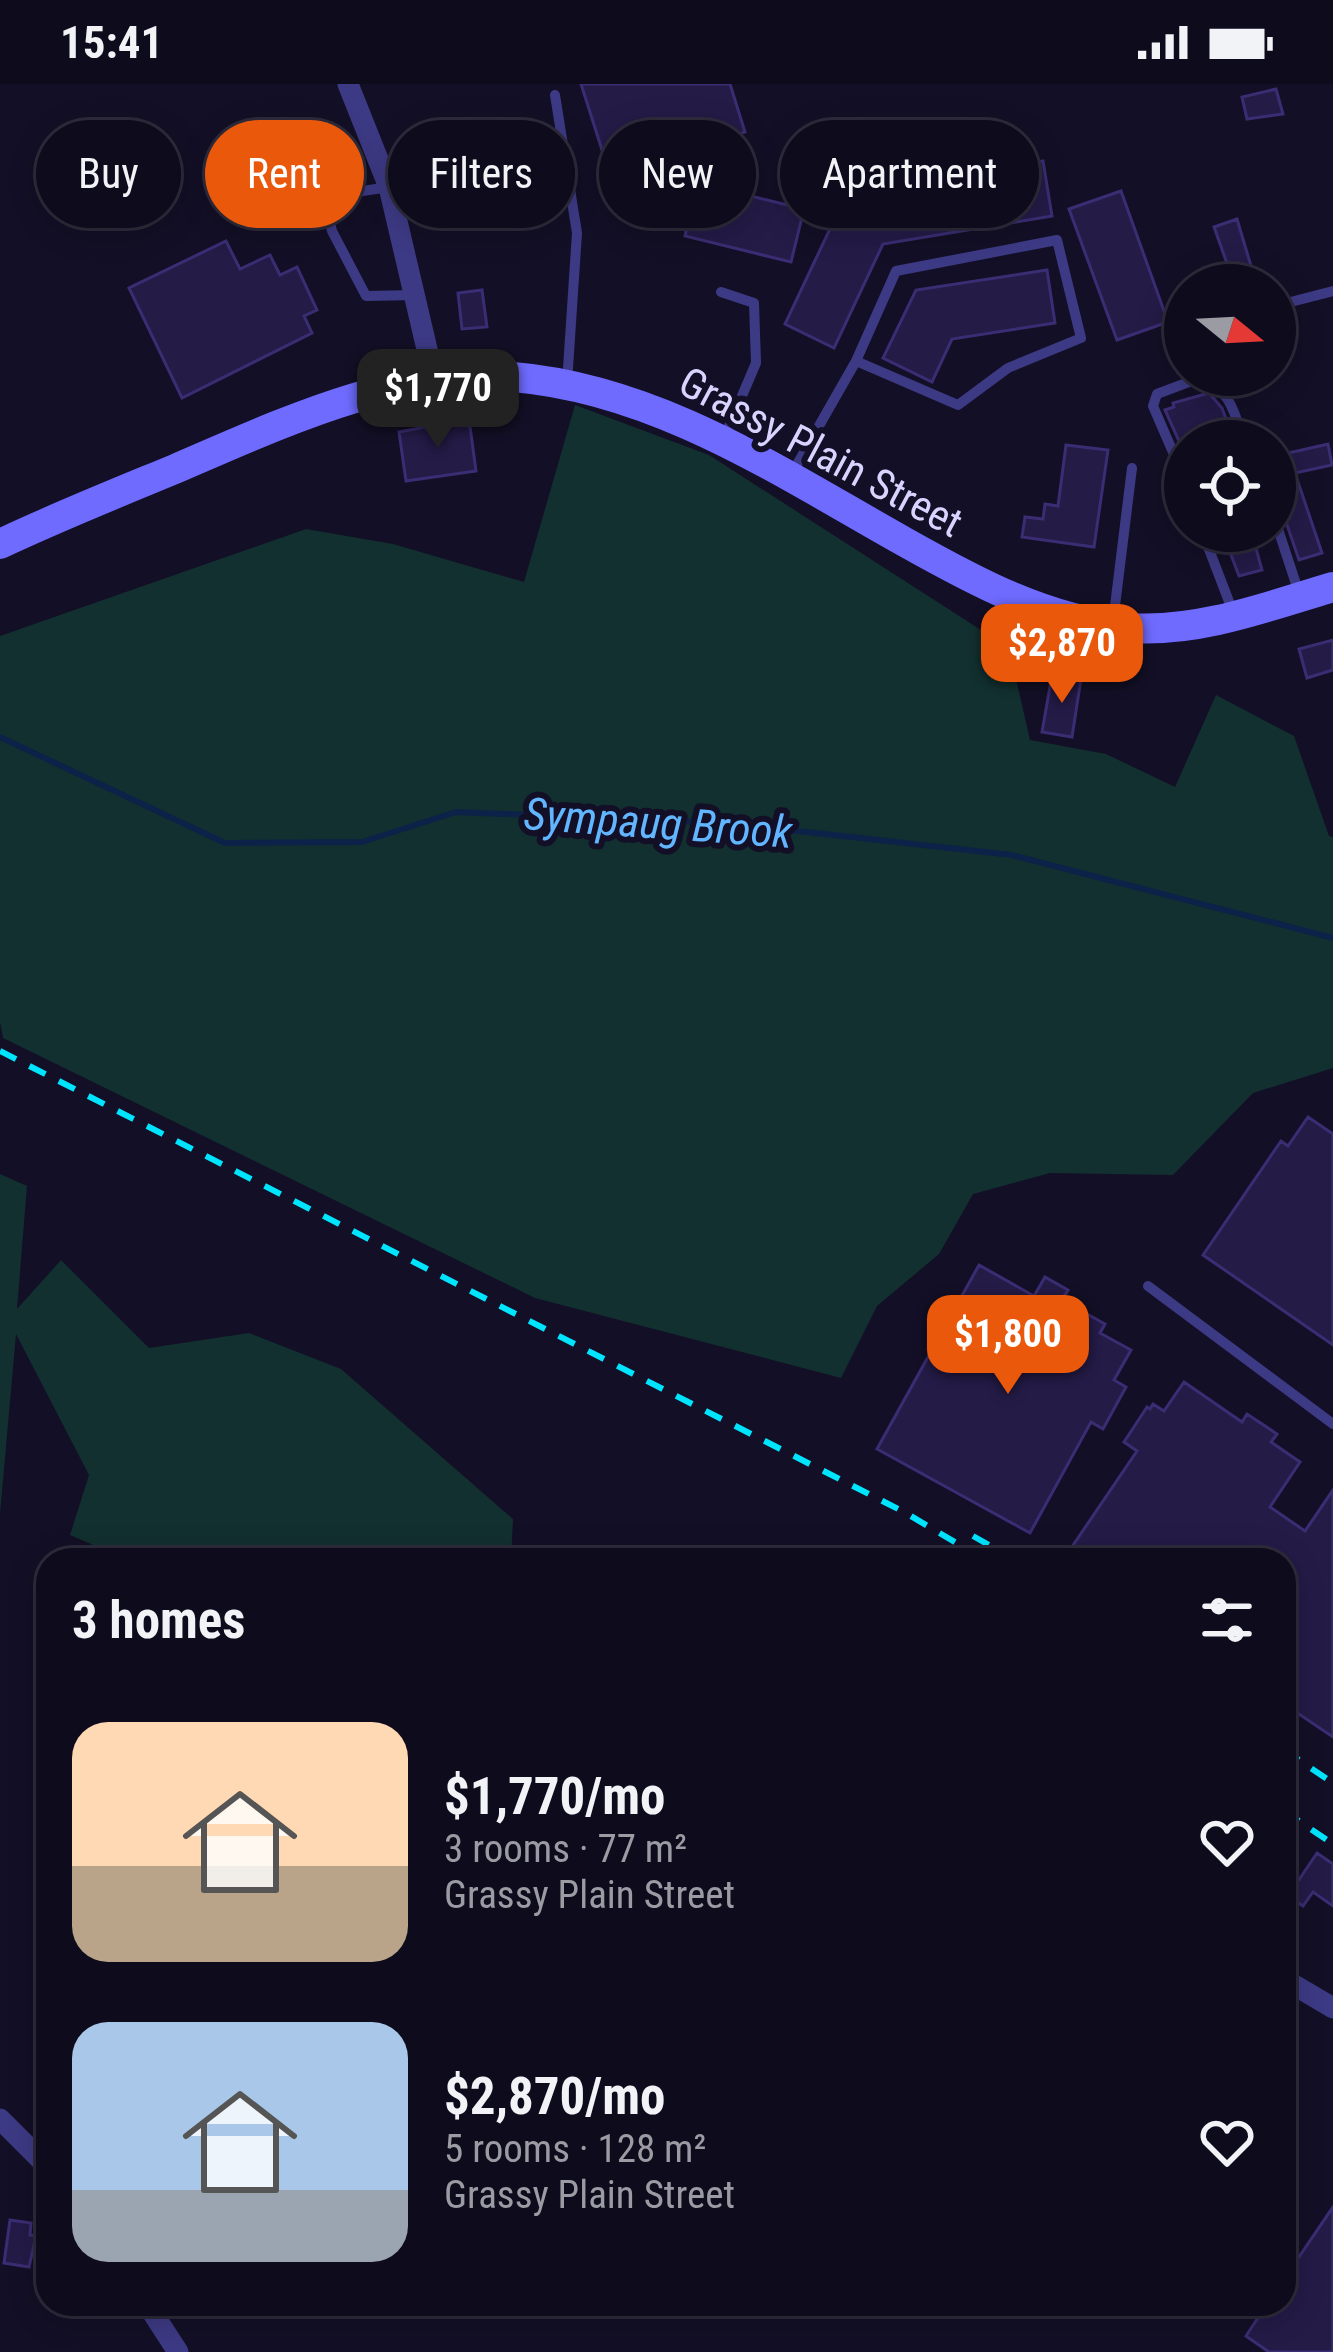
<!DOCTYPE html>
<html lang="en">
<head>
<meta charset="utf-8">
<style>
	:root { --surface:#0e0b1c; --page:#1c1929; --text:#f1f3f6; --muted:#9b9ba3; --line:#2e2b3b; --accent:#ea580c }
	body { margin:0; font-family:"Roboto Condensed",sans-serif; background:var(--page); color:var(--text); height:100vh; display:flex; flex-direction:column; font-size:45px; white-space:nowrap }
	* { box-sizing:border-box; margin:0 }
	p { font-size:39px; color:var(--muted) }
	.icon { flex:none; width:66px; height:66px; fill:none; stroke:currentColor; stroke-width:2; stroke-linecap:round; stroke-linejoin:round }
	.map { position:relative; flex:1; overflow:hidden }
	.sheet { position:absolute; left:36px; top:1464px; width:1260px; height:768px; display:flex; flex-direction:column; background:var(--surface); border-radius:36px; box-shadow:0 6px 30px #0003,0 0 0 3px var(--line) }
	.sheet>* { flex:none }
	.hud { position:absolute; left:36px; top:36px; width:1263px; height:108px; display:flex; gap:24px }
	.needle { width:78px; rotate:108deg }
	.buttons { position:absolute; left:1164px; top:180px; display:grid; gap:24px }
	.buttons a { display:grid; place-items:center; width:132px; height:132px; border-radius:50%; background:var(--surface); box-shadow:0 6px 30px #0003,0 0 0 3px var(--line); font-size:60px }
	.price { position:absolute; translate:-50% -102px; padding:0 27px; border-radius:24px; background:var(--accent); color:#fff; font-size:39px; line-height:78px; filter:drop-shadow(0 3px 6px #0008) }
	.price::after { content:''; position:absolute; left:50%; top:72px; width:36px; height:27px; margin-left:-18px; background:inherit; clip-path:polygon(0 0,100% 0,50% 100%) }
	.price.on { background:#222; color:#fff }
	ul { padding:0; list-style:none }
	li { display:flex; align-items:center; gap:36px; height:300px; padding:0 36px }
	li span { display:grid; place-items:center; flex:none; width:336px; height:240px; border-radius:36px; color:#555 }
	li>.icon { margin-inline-start:auto }
	span .icon { width:144px; height:144px; fill:#fffc; stroke-width:1 }
	li b { font-size:51px }
	h2 { display:flex; justify-content:space-between; align-items:center; height:144px; padding:0 36px; font-size:51px }
	.pill { padding:0 42px; border-radius:54px; background:var(--surface); box-shadow:0 6px 30px #0003,0 0 0 3px var(--line); font-size:42px; line-height:108px }
	.pill.on { background:var(--accent); color:#fff }
	.status { display:flex; justify-content:space-between; align-items:center; height:84px; padding:0 60px; background:var(--surface); direction:ltr }
	.status svg { height:33px; fill:currentColor }
	.map>svg:first-child { display:block }
</style>
</head>
<body>
<div class="status"><b>15:41</b><svg viewBox="0 0 49 12"><path d="M0 12V9h3v3zM5 12V6h3v6zM10 12V3h3v9zM15 12V0h3v12zM26 1h20v11H26zM47 4h2v5h-2z"/></svg></div>
<div class="map">
<svg width="1333" height="2268" viewBox="0 0 1333 2268">
	<rect width="100%" height="100%" fill="#130f26"/>
	<path fill="#12302f" d="M575 321 709 371 1009 564 1030 656 1106 670 1175 703 1216 611 1294 652 1329 752 1333 753V984L1253 1009 1173 1091 1050 1089 973 1110 939 1170 877 1222 841 1294 535 1214 3 954 0 938V552L306 445 393 460 524 498Z
		M0 1090 27 1102 17 1225 61 1176 149 1264 249 1249 341 1285 513 1435 511 1476H128L70 1451 89 1391 16 1250 0 1430Z"/>
	<g fill="none" stroke-linecap="round" stroke-linejoin="round">
		<path stroke="#0c2248" stroke-width="6" d="M0 653 225 759 362 758 456 728 726 739 1012 771 1333 854"/>
	</g>
	<path fill="#241b47" stroke="#3b2d73" stroke-width="3" d="M581 0H730L745 48 610 91Z
		M1276 5 1283 30 1247 35 1242 13Z
		M434 65 442 82 460 79 467 115 449 118 443 90 426 93 420 69Z
		M1043 77 1052 132 883 160 834 264 785 240 846 111Z
		M698 99 804 125 791 178 685 152Z
		M1121 107 1168 238 1117 256 1069 125Z
		M1237 135 1254 192 1234 199 1214 143Z
		M226 157 240 185 270 171 280 191 297 183 317 226 304 232 312 249 182 314 129 204Z
		M1047 186 1055 239 952 255 932 298 883 274 916 206Z
		M482 206 487 243 462 245 458 209Z
		M1209 309 1222 324 1234 357H1179L1165 326 1174 323 1173 319Z
		M469 335 476 387 406 397 399 348Z
		M1328 360 1332 381 1295 389 1322 469 1299 476 1275 406V372Z
		M1066 361 1108 366 1094 463 1022 453 1025 433 1043 435 1045 420 1058 422Z
		M1222 447H1268L1270 453 1254 457 1262 486 1239 492Z
		M1333 556V586L1307 594 1299 565Z
		M1052 591 1081 595 1072 653 1042 648Z
		M1308 1033 1333 1050V1261L1203 1171 1281 1057 1288 1062Z
		M979 1181 1034 1212 1045 1193 1068 1206 1062 1216 1105 1240 1100 1249 1131 1266 1114 1296 1126 1303 1103 1345 1091 1338 1030 1449 877 1365Z
		M1184 1298 1242 1338 1247 1330 1277 1350 1271 1358 1300 1378 1270 1423 1305 1447 1333 1406V1653L1284 1620V1476H1063L1137 1367 1124 1358 1147 1323 1150 1325 1153 1320 1164 1327Z
		M1317 1769 1333 1780V1822L1313 1808 1303 1822 1288 1812Z
		M1333 2123V2268H1269L1246 2252 1267 2220H1284V2195Z
		M10 2136 31 2139 30 2151 36 2152 29 2183 4 2179Z"/>
	<g fill="none" stroke-linecap="round" stroke-linejoin="round">
		<path stroke="#3d3a85" stroke-width="10" d="M555 11 577 149 567 299
			M389 103 336 111 325 120 332 147 366 212 415 211
			M721 208 754 219 756 279 724 354
			M1275 222 1333 207
			M791 391 856 277 896 187 1057 156 1081 254 1008 284 958 321 856 277
			M1185 396 1153 322 1157 310 1202 293C1230 306 1235 330 1244 357
			M1275 436 1299 509
			M1202 447 1233 528
			M1113 538 1132 384
			M1148 1202 1333 1340"/>
		<path stroke="#3d3a85" stroke-width="21" d="M348 0 389 103 434 295
			M1284 1895 1333 1924
			M0 2035 48 2083
			M147 2220 178 2268"/>
		<path stroke="#6f6bff" stroke-width="30" d="M0 460C57 433 117 409 175 385 280 340 396 284 513 293 657 305 780 388 903 457 974 497 1047 537 1130 544 1198 549 1269 522 1333 503"/>
		<path stroke="#00e5ff" stroke-width="6" stroke-dasharray="18 15" stroke-linecap="butt" d="M0 967 904 1428 985 1476
			M973 1452 1015 1476
			M1284 1666 1333 1699
			M1284 1727 1333 1760"/>
	</g>
	<g text-anchor="middle" dominant-baseline="central" stroke-width="12" stroke-linejoin="round" paint-order="stroke">
		<g font-size="42" fill="#d9d4ff" stroke="#130f26">
			<text transform="translate(821 368) rotate(28)">Grassy Plain Street</text>
		</g>
		<g font-size="45" font-style="italic" fill="#62b6ff" stroke="#130f26">
			<text transform="translate(658 739) rotate(4)">Sympaug Brook</text>
		</g>
	</g>
</svg>
<div class="buttons">
<a><svg class="needle" viewBox="-14 -14 28 28"><path d="M0-13l5 13h-10z" fill="#e53935"/><path d="M0 13l5-13h-10z" fill="#9b9ba3"/></svg></a>
<a><svg class="icon" aria-label="locate" viewBox="0 0 24 24"><circle cx="12" cy="12" r="6"/><path d="M12 2v4M12 18v4M2 12h4M18 12h4"/></svg></a>
</div>
<b class="price on" style="left:438px;top:367px">$1,770</b>
<b class="price" style="left:1062px;top:622px">$2,870</b>
<b class="price" style="left:1008px;top:1313px">$1,800</b>
<div class="hud">
<a class="pill">Buy</a>
<a class="pill on">Rent</a>
<a class="pill">Filters</a>
<a class="pill">New</a>
<a class="pill">Apartment</a>
</div>
<section class="sheet">
<h2>3 homes<svg class="icon" aria-label="filters" viewBox="0 0 24 24"><path d="M4 7h16M4 17h16"/><circle cx="9" cy="7" r="2"/><circle cx="15" cy="17" r="2"/></svg></h2>
<ul>
<li><span style="background:linear-gradient(#ffd9b3 60%,#b9a48a 0)"><svg class="icon" aria-label="home" viewBox="0 0 24 24"><path d="M3 11l9-7 9 7M6 9v11h12V9"/></svg></span><div><b>$1,770/mo</b><p>3 rooms · 77 m²</p><p>Grassy Plain Street</p></div><svg class="icon" aria-label="heart" viewBox="0 0 24 24"><path d="M12 20l-8-8c-3-5 5-10 8-4 3-6 11-1 8 4z"/></svg></li>
<li><span style="background:linear-gradient(#a9c7e8 70%,#9aa5b1 0)"><svg class="icon" aria-label="home" viewBox="0 0 24 24"><path d="M3 11l9-7 9 7M6 9v11h12V9"/></svg></span><div><b>$2,870/mo</b><p>5 rooms · 128 m²</p><p>Grassy Plain Street</p></div><svg class="icon" aria-label="heart" viewBox="0 0 24 24"><path d="M12 20l-8-8c-3-5 5-10 8-4 3-6 11-1 8 4z"/></svg></li>
</ul>
</section>
</div>
</body>
</html>
